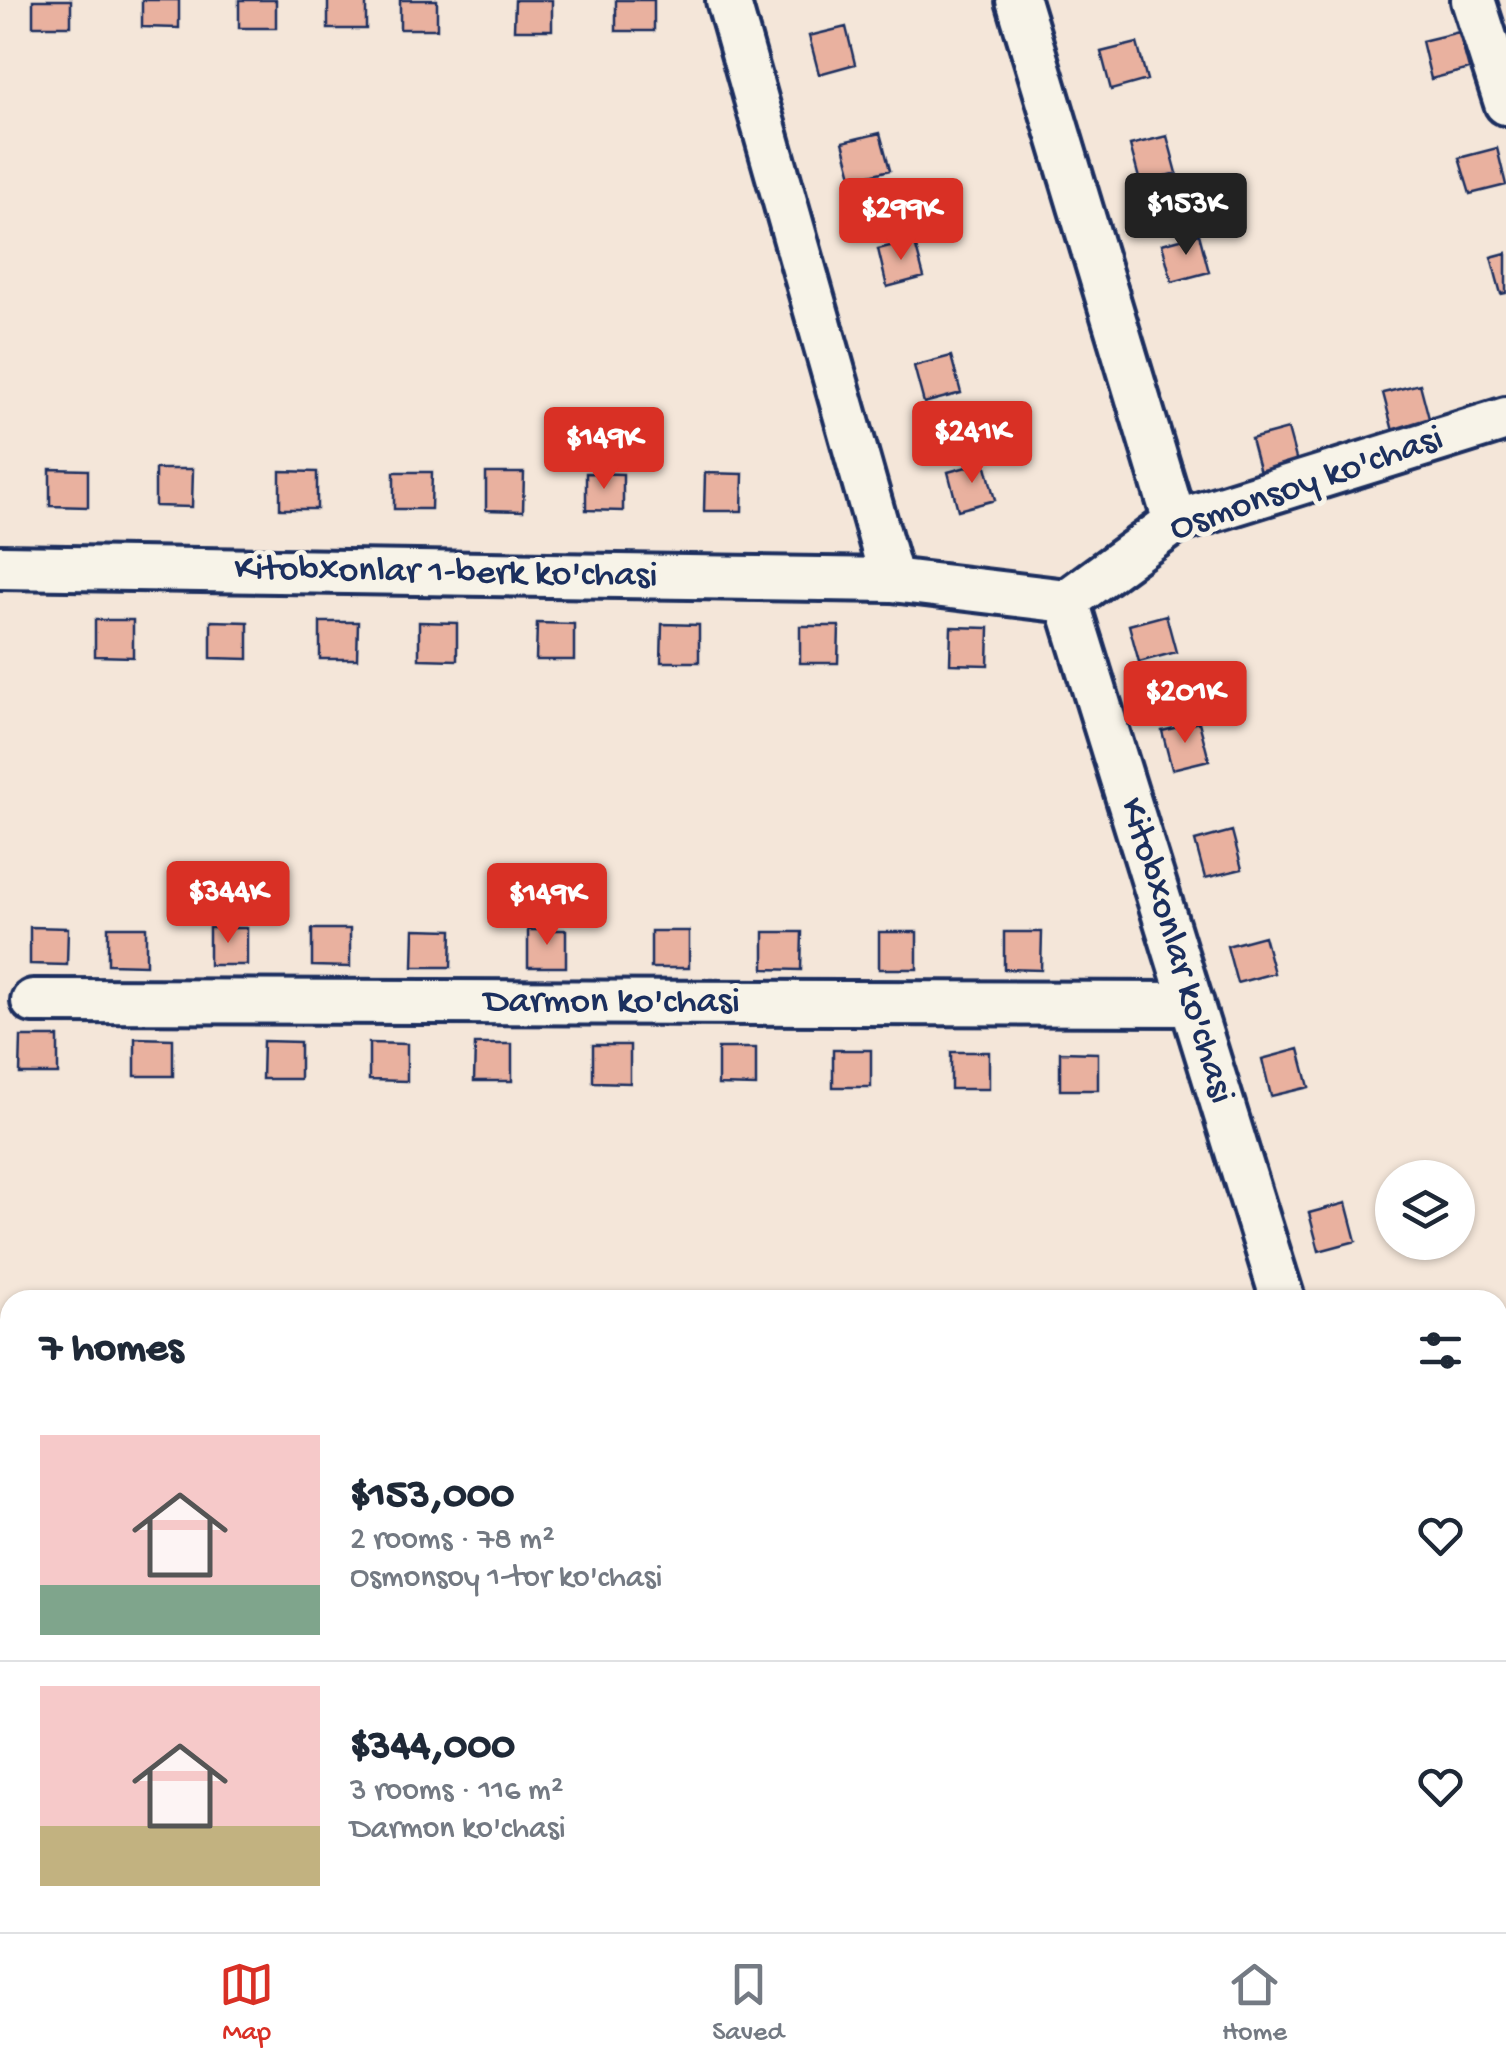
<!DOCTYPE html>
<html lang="en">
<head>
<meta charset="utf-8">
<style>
	:root { --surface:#fff; --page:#f6f6f7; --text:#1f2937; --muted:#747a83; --line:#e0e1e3; --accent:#d93025 }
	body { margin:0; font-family:"Gochi Hand",sans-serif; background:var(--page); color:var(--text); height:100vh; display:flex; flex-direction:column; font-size:38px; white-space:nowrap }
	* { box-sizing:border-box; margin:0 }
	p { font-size:32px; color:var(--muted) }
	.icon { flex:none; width:55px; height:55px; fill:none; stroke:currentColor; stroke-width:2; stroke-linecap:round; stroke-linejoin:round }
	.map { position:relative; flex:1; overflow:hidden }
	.sheet { position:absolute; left:0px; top:1290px; width:1508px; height:642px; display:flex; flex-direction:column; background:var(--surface); border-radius:30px 30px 0 0; box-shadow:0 2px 8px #0004 }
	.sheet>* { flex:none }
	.tools { position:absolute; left:1375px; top:1160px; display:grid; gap:20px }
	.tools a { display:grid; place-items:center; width:100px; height:100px; border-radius:50%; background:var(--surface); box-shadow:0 2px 8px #0004; font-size:50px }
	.price { position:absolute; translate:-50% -85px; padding:0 22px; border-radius:10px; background:var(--accent); color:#fff; font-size:32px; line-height:65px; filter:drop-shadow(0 2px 5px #0008) }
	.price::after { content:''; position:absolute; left:50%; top:60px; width:30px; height:22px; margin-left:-15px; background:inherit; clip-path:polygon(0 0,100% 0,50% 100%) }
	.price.on { background:#222; color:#fff }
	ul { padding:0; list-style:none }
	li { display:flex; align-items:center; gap:30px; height:250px; padding:0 40px }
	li+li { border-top:2px solid var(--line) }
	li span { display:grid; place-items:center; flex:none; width:280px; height:200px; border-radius:0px; color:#555 }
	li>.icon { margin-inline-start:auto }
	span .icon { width:120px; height:120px; fill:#fffc; stroke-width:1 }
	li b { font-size:42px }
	h2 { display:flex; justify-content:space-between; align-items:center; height:120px; padding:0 40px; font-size:42px }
	.dock { display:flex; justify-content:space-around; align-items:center; height:140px; border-top:2px solid var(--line); background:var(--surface); font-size:28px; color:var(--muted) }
	.dock a { display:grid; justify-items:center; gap:5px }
	.dock .on { color:var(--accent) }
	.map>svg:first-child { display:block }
</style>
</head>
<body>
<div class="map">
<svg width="1506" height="1932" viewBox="0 0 1506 1932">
	<rect width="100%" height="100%" fill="#f4e6d9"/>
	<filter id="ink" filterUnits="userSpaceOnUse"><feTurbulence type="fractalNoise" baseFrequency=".01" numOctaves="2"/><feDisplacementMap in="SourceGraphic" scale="20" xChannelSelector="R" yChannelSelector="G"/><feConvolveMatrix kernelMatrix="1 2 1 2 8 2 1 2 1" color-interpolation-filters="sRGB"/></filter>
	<g filter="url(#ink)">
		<path fill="#c2de96" stroke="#6e867a" stroke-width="2.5" d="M849 1922H1425L1429 1932H804Z"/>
		<path fill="#e9b19f" stroke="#1b2f5e" stroke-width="2.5" d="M33 0H71V26H33Z
			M142 0H179V28L142 27Z
			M239 0H276V28H239Z
			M328 0H366V29H328Z
			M400 0H437V29H400Z
			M515 0H552V30H514Z
			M616 0H654V31H616Z
			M846 27 855 64 819 74 809 36Z
			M1459 32 1469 69 1431 79 1422 41Z
			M1137 43 1147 80 1111 90 1101 52Z
			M880 133 890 170 853 179 843 142Z
			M1167 136 1177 173 1140 182 1130 145Z
			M1497 148 1506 185 1470 194 1459 158Z
			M1199 234 1209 272 1172 282 1162 244Z
			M914 240 924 277 887 287 878 249Z
			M1506 253V293L1501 294 1491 257Z
			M951 356 961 393 924 403 914 366Z
			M1420 384 1430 422 1393 431 1383 393Z
			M1288 429 1298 466 1261 476 1251 439Z
			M985 462 995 500 958 510 948 472Z
			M50 469 88 470V507L50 506Z
			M155 469H193L192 507 155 506Z
			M280 471 317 472V509H280Z
			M394 472H432L431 509H394Z
			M486 473H524L523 511 486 510Z
			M586 473 623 474V511L586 510Z
			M705 473 743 474 742 511H704Z
			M1166 615 1176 652 1139 662 1129 625Z
			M95 620H133V657L95 656Z
			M211 621 248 622V659L211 658Z
			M320 622H358L357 659H320Z
			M419 622 457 623V660L419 659Z
			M537 623 574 624V660H536Z
			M662 624 699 625V662H661Z
			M800 626H839L838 663H800Z
			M951 627 989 628 988 665 950 664Z
			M1199 722 1209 760 1172 769 1162 731Z
			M1232 831 1242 869 1205 878 1195 841Z
			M30 927 68 928 67 965 30 964Z
			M108 927H146V965L108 964Z
			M209 928H247V965H209Z
			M312 929H350V967L312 966Z
			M414 929 452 930 451 967H413Z
			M528 930H566V967H528Z
			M651 931H689V968H651Z
			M764 932H802L801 970 764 969Z
			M879 932H917V969H879Z
			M1004 932H1042L1041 970 1004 969Z
			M1264 936 1274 973 1237 983 1227 946Z
			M21 1037H58V1074H20Z
			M135 1038 173 1039V1076H135Z
			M263 1041 300 1042V1079H262Z
			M369 1043 407 1044V1081L369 1080Z
			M475 1044H512V1081H474Z
			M593 1045H630V1083L593 1082Z
			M718 1048H756V1086L718 1085Z
			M1299 1049 1309 1087 1271 1096 1262 1059Z
			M833 1050H871V1087H833Z
			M951 1052H989V1089H951Z
			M1060 1052 1098 1053V1090H1060Z
			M1346 1203 1356 1241 1319 1251 1309 1213Z
			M0 1678H10V1715H0Z"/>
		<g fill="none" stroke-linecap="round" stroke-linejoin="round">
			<defs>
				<path id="minor" d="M728 0 892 580 1067 601 1283 1300
					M1018 0 1175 522
					M1473 0 1506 103
					M0 567 892 580
					M1067 601 1175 522 1506 419
					M33 1001 1192 1004
					M0 1367 10 1384
					M1498 1573 1506 1570
					M0 1754 10 1753
					M1498 1855 1506 1885
					M77 1922 78 1932"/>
			</defs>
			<use href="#minor" stroke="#1b2f5e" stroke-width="50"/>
			<use href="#minor" stroke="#f7f3e8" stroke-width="42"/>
		</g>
	</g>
	<g text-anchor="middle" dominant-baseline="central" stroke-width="10" stroke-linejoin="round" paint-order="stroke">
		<g font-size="38" fill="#1b2f5e" stroke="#f7f3e8">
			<text transform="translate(1307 485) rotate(-19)">Osmonsoy ko'chasi</text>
			<text transform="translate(446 574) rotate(1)">Kitobxonlar 1-berk ko'chasi</text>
			<text transform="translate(1175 951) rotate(73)">Kitobxonlar ko'chasi</text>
			<text x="612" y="1003">Darmon ko'chasi</text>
		</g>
	</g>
</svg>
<div class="tools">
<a><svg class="icon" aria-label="layers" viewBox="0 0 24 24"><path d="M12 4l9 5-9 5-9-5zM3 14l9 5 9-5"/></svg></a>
</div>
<b class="price on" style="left:1186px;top:258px">$153K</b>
<b class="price" style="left:901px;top:263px">$299K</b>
<b class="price" style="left:972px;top:486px">$241K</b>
<b class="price" style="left:604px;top:492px">$149K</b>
<b class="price" style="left:1185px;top:746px">$201K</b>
<b class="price" style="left:228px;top:946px">$344K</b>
<b class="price" style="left:547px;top:948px">$149K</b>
<section class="sheet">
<h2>7 homes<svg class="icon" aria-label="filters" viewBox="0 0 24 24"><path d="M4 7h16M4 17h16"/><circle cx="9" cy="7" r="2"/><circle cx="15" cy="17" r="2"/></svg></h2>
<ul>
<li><span style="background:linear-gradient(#f6c9c9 75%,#7fa58c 0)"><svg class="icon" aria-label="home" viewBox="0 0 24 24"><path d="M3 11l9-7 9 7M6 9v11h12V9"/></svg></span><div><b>$153,000</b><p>2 rooms · 78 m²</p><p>Osmonsoy 1-tor ko'chasi</p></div><svg class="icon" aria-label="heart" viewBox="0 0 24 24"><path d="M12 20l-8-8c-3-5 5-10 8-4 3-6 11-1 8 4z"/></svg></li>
<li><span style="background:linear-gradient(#f6c9c9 70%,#c2b280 0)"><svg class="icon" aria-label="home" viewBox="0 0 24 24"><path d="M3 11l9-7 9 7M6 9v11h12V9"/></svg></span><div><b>$344,000</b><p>3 rooms · 116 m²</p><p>Darmon ko'chasi</p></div><svg class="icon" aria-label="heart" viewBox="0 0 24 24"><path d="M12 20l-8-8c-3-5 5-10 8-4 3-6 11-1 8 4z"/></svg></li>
</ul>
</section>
</div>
<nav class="dock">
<a class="on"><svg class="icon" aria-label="map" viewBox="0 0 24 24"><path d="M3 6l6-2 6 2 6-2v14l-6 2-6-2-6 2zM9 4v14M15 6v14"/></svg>Map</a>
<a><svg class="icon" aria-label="saved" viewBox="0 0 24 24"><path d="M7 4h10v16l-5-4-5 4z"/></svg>Saved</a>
<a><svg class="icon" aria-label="home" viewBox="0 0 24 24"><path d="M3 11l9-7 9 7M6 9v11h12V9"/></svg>Home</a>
</nav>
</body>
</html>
